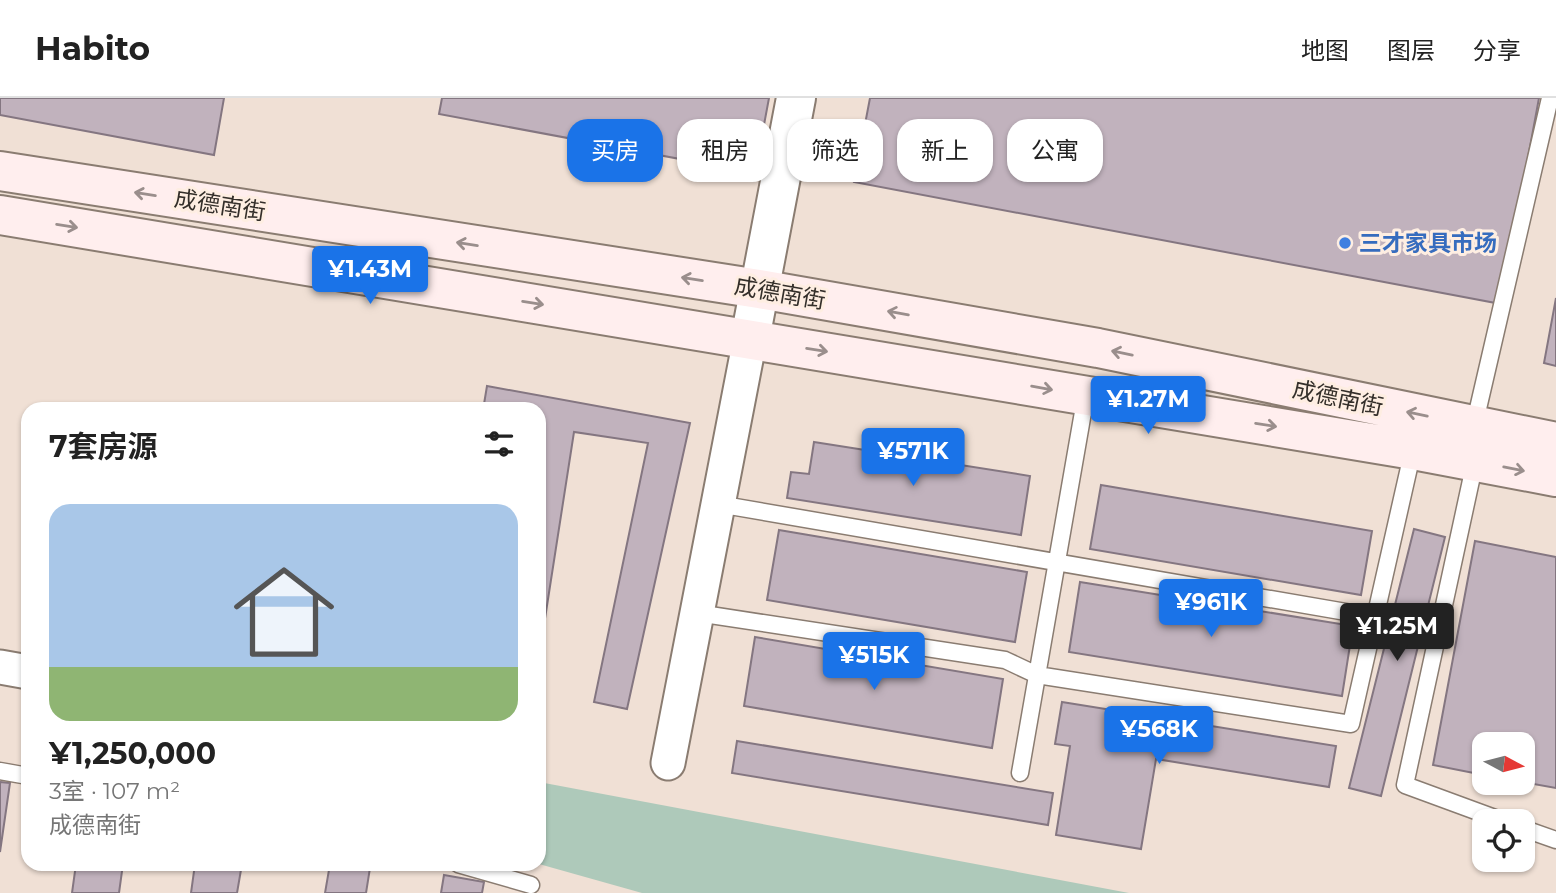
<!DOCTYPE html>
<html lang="zh">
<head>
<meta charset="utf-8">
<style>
	:root { --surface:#fff; --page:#f6f6f6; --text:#222; --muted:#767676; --line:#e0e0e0; --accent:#1a73e8 }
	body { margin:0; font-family:Montserrat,"Noto Sans SC",sans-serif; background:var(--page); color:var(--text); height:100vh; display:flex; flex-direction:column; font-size:26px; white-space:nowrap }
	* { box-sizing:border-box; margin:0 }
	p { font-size:23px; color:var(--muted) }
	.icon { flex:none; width:38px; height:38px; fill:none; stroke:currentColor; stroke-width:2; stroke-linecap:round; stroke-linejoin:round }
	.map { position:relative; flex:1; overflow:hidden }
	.sheet { position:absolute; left:21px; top:304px; width:525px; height:469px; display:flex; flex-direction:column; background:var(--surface); border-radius:21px; box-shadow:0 2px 5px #0004 }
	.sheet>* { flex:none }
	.banner { position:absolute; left:567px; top:21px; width:665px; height:63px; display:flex; gap:14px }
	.needle { width:46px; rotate:97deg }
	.buttons { position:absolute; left:1472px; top:634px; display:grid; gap:14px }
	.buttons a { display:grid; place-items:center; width:63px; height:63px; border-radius:14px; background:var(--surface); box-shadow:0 2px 5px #0004; font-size:35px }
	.price { position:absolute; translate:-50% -60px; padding:0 16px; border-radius:7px; background:var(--accent); color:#fff; font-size:23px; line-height:46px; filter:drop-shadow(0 2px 4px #0008) }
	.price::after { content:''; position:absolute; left:50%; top:42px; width:21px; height:16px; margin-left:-10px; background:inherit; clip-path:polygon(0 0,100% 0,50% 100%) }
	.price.current { background:#222; color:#fff }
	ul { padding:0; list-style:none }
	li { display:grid; align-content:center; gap:14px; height:371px; padding:0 28px }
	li+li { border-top:2px solid var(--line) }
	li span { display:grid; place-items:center; height:217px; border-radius:21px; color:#555 }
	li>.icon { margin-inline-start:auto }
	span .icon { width:126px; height:126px; fill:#fffc; stroke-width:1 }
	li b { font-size:30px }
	h2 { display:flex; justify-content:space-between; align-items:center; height:84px; padding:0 28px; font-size:30px }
	.chip { padding:0 24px; border-radius:21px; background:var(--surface); box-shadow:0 2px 5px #0004; font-size:24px; line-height:63px }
	.chip.current { background:var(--accent); color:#fff }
	header { display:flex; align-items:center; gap:42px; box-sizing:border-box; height:98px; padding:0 35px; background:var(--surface); border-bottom:2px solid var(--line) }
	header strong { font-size:33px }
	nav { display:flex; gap:38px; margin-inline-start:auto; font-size:24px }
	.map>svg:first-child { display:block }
</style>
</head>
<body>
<header>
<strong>Habito</strong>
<nav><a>地图</a><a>图层</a><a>分享</a></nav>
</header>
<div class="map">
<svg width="1556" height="795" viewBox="0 0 1556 795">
	<rect width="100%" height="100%" fill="#f0e0d5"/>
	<path fill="#aec9ba" d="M539 684 1129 795H642L539 766Z"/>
	<path fill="#c1b2bd" stroke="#847681" stroke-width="2" d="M0 0H224L214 57 0 17Z
		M442 0H769L755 75 439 16Z
		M870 0H1539L1501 206 854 84Z
		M1556 200V268L1544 265Z
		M487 288 690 325 627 611 594 604 648 345 574 334 539 559V312H483Z
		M814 344 1030 378 1021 437 787 400 791 374 809 376Z
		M1101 387 1372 433 1361 497 1090 451Z
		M1414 431 1445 439 1381 698 1349 690Z
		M779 432 1027 474 1015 544 767 502Z
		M1475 443 1556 459V690L1522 684V646H1484V677L1433 667Z
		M1080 484 1353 528 1342 598 1069 554Z
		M755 539 1003 581 992 650 744 608Z
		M1062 604 1336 648 1329 689 1156 661 1141 751 1056 737 1070 648 1055 646Z
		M737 643 1053 695 1048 727 732 675Z
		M0 684 10 685 0 754Z
		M76 766H123L119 795H72Z
		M195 766H242L237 795H191Z
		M330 766 370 770 366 795H325Z
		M444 777 484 784 482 795H441Z"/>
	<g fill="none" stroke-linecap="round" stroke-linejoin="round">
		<defs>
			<path id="service" d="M1474 328 1550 0
				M1475 364 1405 687 1503 723
				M718 406 1375 519
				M697 515 1005 562 1037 577 1351 626 1413 352
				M0 673 28 678
				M1020 675 1086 297
				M1522 730 1556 742
				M458 766 531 787"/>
			<path id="minor" d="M0 569 28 574
				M668 665 750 241"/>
			<path id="tertiary" d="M750 241 796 0"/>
			<path id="secondary" d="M0 73 759 191 1098 250 1556 344
				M0 117 1413 352 1556 379"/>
		</defs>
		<use href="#service" stroke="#8a7c71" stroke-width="19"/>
		<use href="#minor" stroke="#8a7c71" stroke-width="37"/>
		<use href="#tertiary" stroke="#8a7c71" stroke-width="42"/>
		<use href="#secondary" stroke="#8a7c71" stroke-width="42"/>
		<use href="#service" stroke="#fff" stroke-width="16"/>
		<use href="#minor" stroke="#fff" stroke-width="33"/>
		<use href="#tertiary" stroke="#fff" stroke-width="38"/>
		<use href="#secondary" stroke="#fee" stroke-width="38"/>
	</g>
	<defs><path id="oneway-shaft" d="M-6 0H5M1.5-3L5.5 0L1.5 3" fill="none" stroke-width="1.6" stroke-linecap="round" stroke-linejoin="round" transform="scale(1.75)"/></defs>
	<g stroke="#9a8e8c">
		<use href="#oneway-shaft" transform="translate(145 96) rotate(-171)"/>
		<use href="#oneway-shaft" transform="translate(67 128) rotate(9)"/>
		<use href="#oneway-shaft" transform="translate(467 146) rotate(-171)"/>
		<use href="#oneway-shaft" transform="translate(692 181) rotate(-171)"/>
		<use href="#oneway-shaft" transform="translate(533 205) rotate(9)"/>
		<use href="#oneway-shaft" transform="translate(898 215) rotate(-170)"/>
		<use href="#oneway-shaft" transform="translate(817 252) rotate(9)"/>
		<use href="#oneway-shaft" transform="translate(1122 255) rotate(-168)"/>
		<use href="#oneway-shaft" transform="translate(1042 290) rotate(10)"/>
		<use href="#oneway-shaft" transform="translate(1417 316) rotate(-168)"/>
		<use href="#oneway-shaft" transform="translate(1266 327) rotate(9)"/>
		<use href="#oneway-shaft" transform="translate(1514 371) rotate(11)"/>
	</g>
	<circle fill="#3f7fe0" stroke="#feeee2" stroke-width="2.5" cx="1345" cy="145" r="7"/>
	<g text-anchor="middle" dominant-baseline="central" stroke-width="6" stroke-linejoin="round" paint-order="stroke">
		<g font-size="23" fill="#342f2a" stroke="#feeee2">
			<text transform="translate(220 107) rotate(9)">成德南街</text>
			<text transform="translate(780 195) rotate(10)">成德南街</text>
			<text transform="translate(1338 300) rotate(12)">成德南街</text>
		</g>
		<g font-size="23" font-weight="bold" fill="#366cbe" stroke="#feeee2" text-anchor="start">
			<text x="1359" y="145">三才家具市场</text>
		</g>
	</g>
</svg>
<div class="buttons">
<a><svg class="needle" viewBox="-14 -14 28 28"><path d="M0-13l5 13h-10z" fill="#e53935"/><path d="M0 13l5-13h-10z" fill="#767676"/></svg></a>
<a><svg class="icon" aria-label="locate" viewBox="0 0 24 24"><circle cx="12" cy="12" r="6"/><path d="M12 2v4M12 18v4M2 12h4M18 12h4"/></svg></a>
</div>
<b class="price" style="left:370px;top:208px">¥1.43M</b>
<b class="price" style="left:1148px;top:338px">¥1.27M</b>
<b class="price" style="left:913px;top:390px">¥571K</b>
<b class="price" style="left:1211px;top:541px">¥961K</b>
<b class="price current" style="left:1397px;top:565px">¥1.25M</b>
<b class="price" style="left:874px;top:594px">¥515K</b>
<b class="price" style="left:1159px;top:668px">¥568K</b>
<div class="banner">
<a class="chip current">买房</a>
<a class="chip">租房</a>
<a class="chip">筛选</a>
<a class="chip">新上</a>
<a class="chip">公寓</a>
</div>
<section class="sheet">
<h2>7套房源<svg class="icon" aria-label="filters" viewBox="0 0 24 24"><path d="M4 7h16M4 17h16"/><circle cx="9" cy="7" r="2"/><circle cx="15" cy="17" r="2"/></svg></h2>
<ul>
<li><span style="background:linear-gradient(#a9c7e8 75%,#8fb573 0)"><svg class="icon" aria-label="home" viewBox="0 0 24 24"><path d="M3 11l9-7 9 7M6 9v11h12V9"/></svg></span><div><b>¥1,250,000</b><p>3室 · 107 m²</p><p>成德南街</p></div></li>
</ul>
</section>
</div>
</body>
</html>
